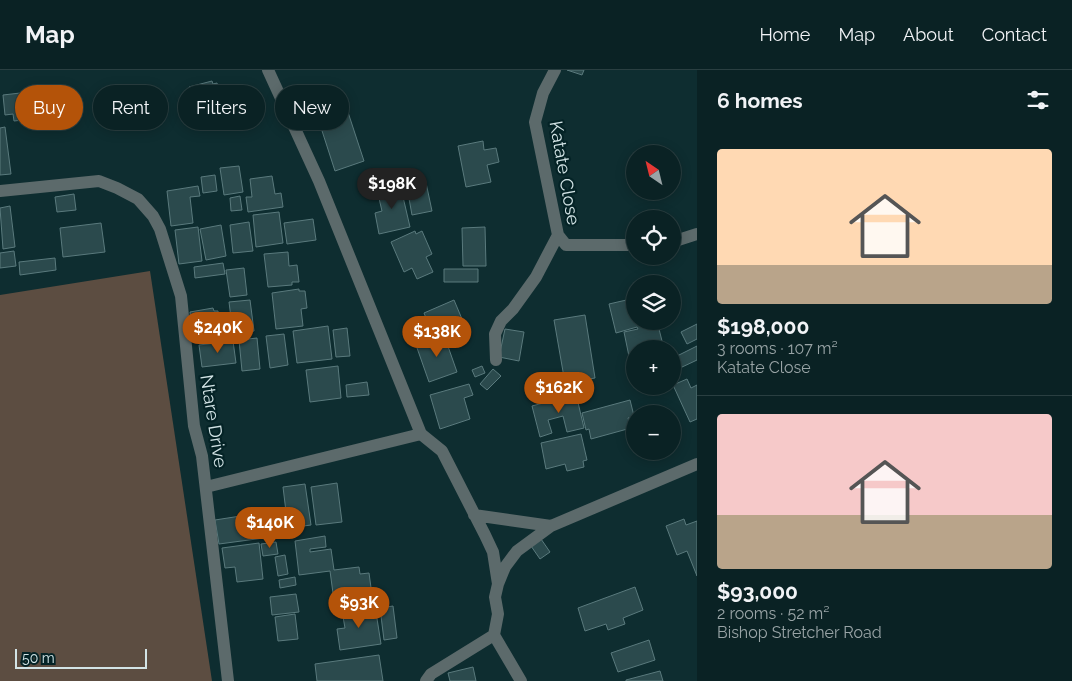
<!DOCTYPE html>
<html lang="en">
<head>
<meta charset="utf-8">
<style>
	:root { --surface:#0a2224; --page:#132a2c; --text:#f1f3f6; --muted:#99a4a6; --line:#2a3f41; --accent:#b45309 }
	body { margin:0; font-family:Raleway,sans-serif; background:var(--page); color:var(--text); height:100vh; display:flex; flex-direction:column; font-size:19px; white-space:nowrap }
	* { box-sizing:border-box; margin:0 }
	p { font-size:16px; color:var(--muted) }
	.icon { flex:none; width:28px; height:28px; fill:none; stroke:currentColor; stroke-width:2; stroke-linecap:round; stroke-linejoin:round }
	.map { position:relative; flex:1; overflow:hidden }
	.drawer { display:flex; flex-direction:column; background:var(--surface); width:375px }
	.drawer>* { flex:none }
	.hud { position:absolute; left:15px; top:15px; width:475px; height:45px; display:flex; gap:10px }
	.needle { width:32px; rotate:325deg }
	.tools { position:absolute; left:626px; top:75px; display:grid; gap:10px }
	.tools a { display:grid; place-items:center; width:55px; height:55px; border-radius:50%; background:var(--surface); box-shadow:0 2px 12px #0003,0 0 0 1px var(--line); font-size:25px }
	.scale { position:absolute; left:15px; bottom:12px; width:132px; box-sizing:border-box; padding-left:5px; border:2px solid #d3e4e6; border-top:0; font-size:14px; line-height:18px; white-space:nowrap; color:#d3e4e6; -webkit-text-stroke:4px #042326; paint-order:stroke }
	.price { position:absolute; translate:-50% -42px; padding:0 11px; border-radius:18px; background:var(--accent); color:#fff; font-size:16px; line-height:32px; filter:drop-shadow(0 1px 2px #0008) }
	.price::after { content:''; position:absolute; left:50%; top:30px; width:15px; height:11px; margin-left:-8px; background:inherit; clip-path:polygon(0 0,100% 0,50% 100%) }
	.price.selected { background:#222; color:#fff }
	ul { padding:0; list-style:none }
	li { display:grid; align-content:center; gap:10px; height:265px; padding:0 20px }
	li+li { border-top:1px solid var(--line) }
	li span { display:grid; place-items:center; height:155px; border-radius:5px; color:#555 }
	li>.icon { margin-inline-start:auto }
	span .icon { width:90px; height:90px; fill:#fffc; stroke-width:1 }
	li b { font-size:21px }
	h2 { display:flex; justify-content:space-between; align-items:center; height:60px; padding:0 20px; font-size:21px }
	.pill { padding:0 18px; border-radius:22px; background:var(--surface); box-shadow:0 2px 12px #0003,0 0 0 1px var(--line); font-size:18px; line-height:45px }
	.pill.selected { background:var(--accent); color:#fff }
	header { display:flex; align-items:center; gap:30px; box-sizing:border-box; height:70px; padding:0 25px; background:var(--surface); border-bottom:1px solid var(--line) }
	header strong { font-size:24px }
	nav { display:flex; gap:28px; margin-inline-start:auto; font-size:18px }
	main { display:flex; flex:1; min-height:0 }
	.map>svg:first-child { display:block }
</style>
</head>
<body>
<header>
<strong>Map</strong>
<nav><a>Home</a><a>Map</a><a>About</a><a>Contact</a></nav>
</header>
<main>
<div class="map">
<svg width="697" height="611" viewBox="0 0 697 611">
	<rect width="100%" height="100%" fill="#0e2d30"/>
	<path fill="#5c4d41" d="M150 201 212 611H0V225Z"/>
	<path fill="#2b4a4d" stroke="#5a7a7d" d="M567 0H584L582 5Z
		M212 11 213 14 217 13 220 26 216 27 220 43 197 49 189 17Z
		M46 20 50 51 35 53V51H32V49L14 51 13 44 5 45 3 25Z
		M343 27 364 91 335 101 314 36Z
		M5 57 11 104 0 105V58Z
		M483 71 484 80 496 78 499 92 487 95 491 112 466 117 458 76Z
		M239 96 243 122 224 125 220 98Z
		M215 105 217 121 203 123 201 107Z
		M272 106 275 124 281 123 283 137 248 142 246 127H252L250 109Z
		M425 108 432 141 412 145 406 112Z
		M400 114 410 157 379 164 375 143 382 141 377 120Z
		M198 116 200 126 190 127 193 153 171 156 167 121Z
		M74 124 76 140 57 142 55 127Z
		M240 126 242 140 231 141 230 128Z
		M10 136 15 177 3 179 0 138Z
		M279 142 283 173 256 177 253 145Z
		M313 149 316 170 287 174 284 153Z
		M249 152 253 181 233 183 230 155Z
		M101 153 105 182 63 187 60 158Z
		M221 155 226 186 206 190 200 159Z
		M198 157 202 191 179 194 175 160Z
		M485 157 486 196H463L462 158Z
		M415 161 416 164 422 161 432 184 426 187 433 202 417 209 412 198 404 202 391 172Z
		M14 181 16 196 0 198V183Z
		M288 182 289 196 297 195 299 212H292V215L268 217 264 184Z
		M55 188 56 200 20 205 19 192Z
		M223 193 225 204 195 208 194 197Z
		M244 198 247 225 230 227 226 200Z
		M444 199H478V212H444Z
		M299 219V221H305L307 238 301 239 303 256 276 259 272 223Z
		M635 228V251H657L664 279H635V295L631 296 624 262 638 259 637 257 616 263 609 234Z
		M250 230 254 261 233 264 229 232Z
		M454 230 462 249 432 263 424 243Z
		M213 238 214 241H218L221 268 199 271 197 260 192 261 190 242Z
		M585 245 595 308 565 313 554 250Z
		M697 254V269L687 274 681 262Z
		M328 256 332 289 297 293 293 261Z
		M347 258 350 286 336 287 333 260Z
		M505 259 524 262 519 291 499 287Z
		M284 264 288 295 270 298 266 266Z
		M444 265 457 302 429 312 416 275Z
		M257 268 260 299 242 301 239 270Z
		M233 271 236 293 202 297 199 275Z
		M697 276V290L680 298 675 287Z
		M338 296 341 328 310 332 306 300Z
		M482 296 485 303 475 307 472 300Z
		M493 299 501 306 487 320 480 314Z
		M687 309 691 318 697 315V349L690 352 673 315Z
		M367 312 369 325 347 327 346 315Z
		M469 314 473 325 464 328 470 349 440 359 430 325Z
		M576 324 584 358 567 362 563 346 548 350 552 363 540 367 532 336Z
		M630 330 634 346 628 348 631 358 591 369 589 359 586 360 582 343Z
		M581 364 587 390 583 391 584 397 567 401 565 394 546 399 541 373Z
		M337 413 342 452 316 455 311 417Z
		M305 414 311 455 288 458 283 417Z
		M260 443 264 468 219 474 215 450Z
		M684 449 686 455 697 451V506L687 481 677 485 666 456Z
		M325 466 326 477 310 479V482L331 479 334 500 359 497 360 504 369 503 372 525 363 527 364 534 335 538 330 501 299 505 295 471Z
		M541 469 550 482 540 489 531 476Z
		M276 472 278 484 263 486 261 474Z
		M259 473 263 509 237 512 235 497 225 498 222 478Z
		M285 485 288 504 278 506 275 487Z
		M295 507 296 515 280 518 279 510Z
		M635 517 643 540 623 548 625 554 608 560 606 554 585 561 578 538Z
		M296 524 299 542 272 545 270 527Z
		M375 536 381 574 340 580 337 559 345 558 342 541Z
		M393 536 397 568 384 570 380 538Z
		M295 544 298 569 278 571 275 547Z
		M649 570 655 590 618 602 611 583Z
		M379 585 383 611H317L315 594Z
		M473 597 476 611H450L448 603Z
		M660 601 663 611H626V610Z"/>
	<g fill="none" stroke-linecap="round" stroke-linejoin="round">
		<path stroke="#5c6a6b" stroke-width="12" d="M268 0 319 111 421 364 442 381 485 465 493 482 498 514
			M555 0 543 23 535 52 558 165 566 175H635
			M0 121 99 111 117 118 138 129 153 146 160 159 181 226 194 356 202 386 228 611
			M672 172 697 164
			M496 290 495 264 501 251 513 239 536 207 558 165
			M206 417 421 364
			M474 445 551 456
			M494 565 498 544 495 527 498 514 505 497 517 481 551 456 697 394
			M494 565 521 611
			M426 611 431 604 494 565"/>
	</g>
	<g text-anchor="middle" dominant-baseline="central" stroke-width="4.5" stroke-linejoin="round" paint-order="stroke">
		<g font-size="18" fill="#d3e4e6" stroke="#042326">
			<text transform="translate(565 103) rotate(80)">Katate Close</text>
			<text transform="translate(214 351) rotate(81)">Ntare Drive</text>
		</g>
	</g>
</svg>
<div class="tools">
<a><svg class="needle" viewBox="-14 -14 28 28"><path d="M0-13l5 13h-10z" fill="#e53935"/><path d="M0 13l5-13h-10z" fill="#99a4a6"/></svg></a>
<a><svg class="icon" aria-label="locate" viewBox="0 0 24 24"><circle cx="12" cy="12" r="6"/><path d="M12 2v4M12 18v4M2 12h4M18 12h4"/></svg></a>
<a><svg class="icon" aria-label="layers" viewBox="0 0 24 24"><path d="M12 4l9 5-9 5-9-5zM3 14l9 5 9-5"/></svg></a>
<a>+</a>
<a>−</a>
</div>
<div class="scale">50 m</div>
<b class="price selected" style="left:392px;top:140px">$198K</b>
<b class="price" style="left:218px;top:284px">$240K</b>
<b class="price" style="left:437px;top:288px">$138K</b>
<b class="price" style="left:559px;top:344px">$162K</b>
<b class="price" style="left:270px;top:479px">$140K</b>
<b class="price" style="left:359px;top:559px">$93K</b>
<div class="hud">
<a class="pill selected">Buy</a>
<a class="pill">Rent</a>
<a class="pill">Filters</a>
<a class="pill">New</a>
</div>
</div>
<section class="drawer">
<h2>6 homes<svg class="icon" aria-label="filters" viewBox="0 0 24 24"><path d="M4 7h16M4 17h16"/><circle cx="9" cy="7" r="2"/><circle cx="15" cy="17" r="2"/></svg></h2>
<ul>
<li><span style="background:linear-gradient(#ffd9b3 75%,#b9a48a 0)"><svg class="icon" aria-label="home" viewBox="0 0 24 24"><path d="M3 11l9-7 9 7M6 9v11h12V9"/></svg></span><div><b>$198,000</b><p>3 rooms · 107 m²</p><p>Katate Close</p></div></li>
<li><span style="background:linear-gradient(#f6c9c9 65%,#b9a48a 0)"><svg class="icon" aria-label="home" viewBox="0 0 24 24"><path d="M3 11l9-7 9 7M6 9v11h12V9"/></svg></span><div><b>$93,000</b><p>2 rooms · 52 m²</p><p>Bishop Stretcher Road</p></div></li>
</ul>
</section>
</main>
</body>
</html>
